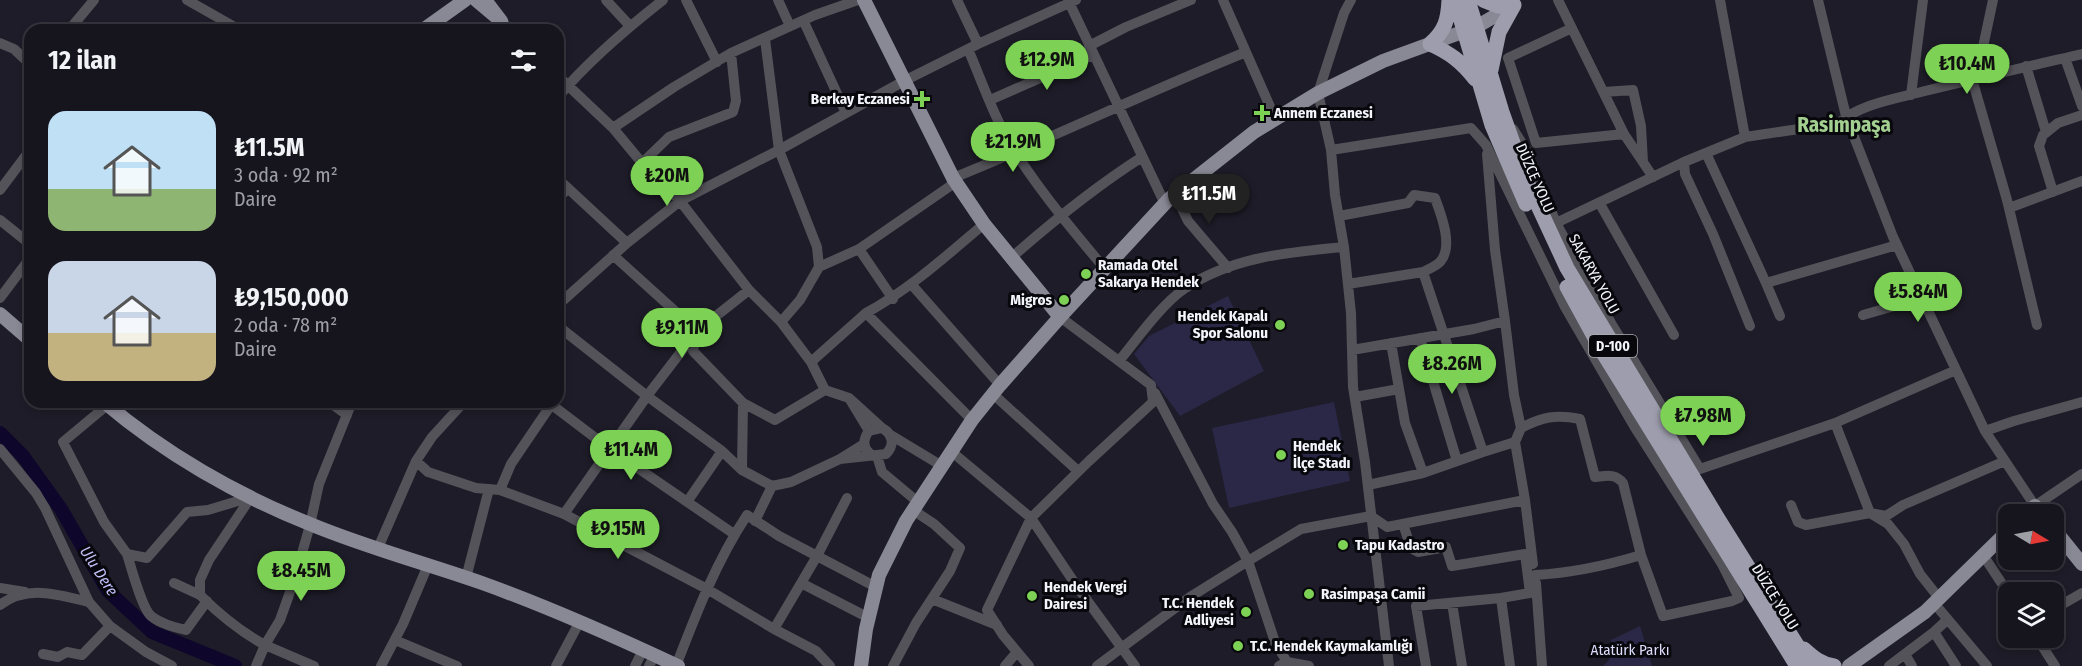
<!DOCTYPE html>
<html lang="tr">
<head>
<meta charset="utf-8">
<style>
	:root { --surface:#16151e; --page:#23222b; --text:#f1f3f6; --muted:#9e9fa4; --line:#35343c; --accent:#7dd154 }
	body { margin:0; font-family:"Fira Sans Condensed",sans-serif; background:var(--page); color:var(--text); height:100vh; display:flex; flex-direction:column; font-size:22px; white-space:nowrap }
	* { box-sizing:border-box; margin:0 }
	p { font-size:20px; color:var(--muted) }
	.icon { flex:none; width:33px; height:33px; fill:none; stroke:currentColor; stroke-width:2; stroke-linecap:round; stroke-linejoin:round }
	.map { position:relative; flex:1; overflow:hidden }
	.details { position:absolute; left:24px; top:24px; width:540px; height:384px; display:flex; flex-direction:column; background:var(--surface); border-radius:18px; box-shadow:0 3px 9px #0003,0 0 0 2px var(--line) }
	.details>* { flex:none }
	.needle { width:39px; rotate:100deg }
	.buttons { position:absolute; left:1998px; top:504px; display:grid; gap:12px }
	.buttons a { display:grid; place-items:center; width:66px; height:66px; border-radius:12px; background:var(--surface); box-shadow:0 3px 9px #0003,0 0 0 2px var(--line); font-size:30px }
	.price { position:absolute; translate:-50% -51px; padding:0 14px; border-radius:21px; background:var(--accent); color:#111; font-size:20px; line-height:39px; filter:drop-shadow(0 2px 3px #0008) }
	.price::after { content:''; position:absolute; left:50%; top:36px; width:18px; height:14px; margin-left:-9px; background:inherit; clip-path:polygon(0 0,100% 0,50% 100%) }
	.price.on { background:#222; color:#fff }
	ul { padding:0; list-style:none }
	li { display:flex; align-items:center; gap:18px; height:150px; padding:0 24px }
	li span { display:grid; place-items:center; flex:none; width:168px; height:120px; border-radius:18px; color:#555 }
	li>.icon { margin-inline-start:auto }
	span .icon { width:72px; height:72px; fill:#fffc; stroke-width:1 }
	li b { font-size:26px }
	h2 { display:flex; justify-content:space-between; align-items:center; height:72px; padding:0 24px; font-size:26px }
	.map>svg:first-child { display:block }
</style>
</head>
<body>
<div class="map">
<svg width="2082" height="666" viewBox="0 0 2082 666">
	<rect width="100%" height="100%" fill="#1d1c28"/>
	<path fill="#2a2747" d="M1228 296 1264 371 1180 416 1134 354 1149 336Z
		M1334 402 1350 481 1229 508 1212 428Z
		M1640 626 1652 666H1603L1609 660 1611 640Z"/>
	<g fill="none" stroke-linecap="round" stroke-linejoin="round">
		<path stroke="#0f062c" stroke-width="14" d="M0 433 23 456 61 509 108 591 152 632 235 666"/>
		<path stroke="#535359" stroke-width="10" d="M187 0 240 30
			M606 0 630 26
			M686 0 717 62
			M778 0 790 26
			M957 0 978 44
			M1068 0 1165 204
			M1223 0 1275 118
			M1351 0 1344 13 1318 93 1331 150 1335 195 1344 247 1351 313 1353 387 1365 462 1389 666
			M1558 0 1624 134 1536 143 1508 58 1572 28
			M1720 0 1745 137
			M1818 0 1846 116 1893 237 1985 431 2035 506 2082 474
			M501 21 511 30
			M804 22 846 113
			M69 30 94 0
			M765 39 779 150 817 247 819 267
			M0 43 14 49 30 64
			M1089 46 1126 27 1191 0
			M968 49C983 84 996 123 1017 155 1043 195 1074 232 1105 269
			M2065 58 2082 106
			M2026 66 2046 132
			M558 76 613 128
			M1980 77 1983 47 1993 0
			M1972 79 2007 200 2037 325
			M1604 92 1633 90 1641 126 1643 162
			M1911 95 1923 0
			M558 97C588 61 626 29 663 0
			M990 100 1093 55
			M1513 129 1528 153 1556 223 1611 323 1700 469 1835 423 1956 370
			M1624 134 1653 177
			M1331 150 1471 128 1486 145 1565 307 1634 426 1722 564 1739 598 1732 601 1663 616 1641 555 1623 483C1615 473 1606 476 1595 477L1580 419C1556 414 1542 417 1521 428L1515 442 1483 452 1423 272C1429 269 1436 266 1440 262 1454 247 1441 214 1435 198L1414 195 1408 203 1339 216
			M1706 153 1766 283
			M1684 162 1685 174 1713 234 1750 326
			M642 163 669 137 733 112 736 101 731 53
			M953 178C1052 138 1147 92 1246 52
			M558 179 627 243 558 305
			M0 190 30 150
			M2053 192 2039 146 2043 135 2058 123 2082 115
			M1175 194 1188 221 1228 268
			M558 199 568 188
			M1600 204 1674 335
			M2009 208 2082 181
			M0 220 30 244
			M1556 223 1684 162 1745 137 1839 123C1859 104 1899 98 1925 91 1977 78 2030 66 2082 54
			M627 243 680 201 642 163 613 128 674 87 731 53 815 15 858 0
			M613 255 697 331 693 351 743 403 742 470
			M1011 258C1053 221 1095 187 1142 157
			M1348 284 1423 272
			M912 285 1000 385
			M0 298 30 258
			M893 299 859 249 956 182
			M1863 315 1922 298
			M1780 316 1766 283 1897 245
			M1505 321 1514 395 1521 428
			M781 322 800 300 819 267 859 249
			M558 326 647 396 697 331 749 290
			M1420 338 1457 461
			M1391 343 1405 423 1423 473
			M1352 350 1474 329 1505 321 1495 250 1487 154
			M1119 361C1137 339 1161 305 1184 289 1231 257 1289 252 1344 247
			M811 362 866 313
			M993 394 1078 471
			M1355 397 1399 389
			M849 398 825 390 811 362 781 322 749 290 680 201 779 150 904 81 978 44 1076 0
			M111 402 63 442 104 522 127 554 147 558 187 512 208 510 251 497
			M329 402 347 415
			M548 402 610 449 734 534
			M743 403 775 420 825 390
			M972 420 866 313C910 289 946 256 984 224
			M1835 423 1870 513 1888 524 1904 544 1920 574 1939 598
			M869 431 849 398 882 428
			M1985 431 2014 421 2082 402
			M889 434 942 466
			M864 444 840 459 886 454C895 445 893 434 882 428L869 431C862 440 863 449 872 455
			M0 449 36 493 45 508 89 602 110 626 146 652 172 666
			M952 452 1031 518 1078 588 1135 666
			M877 456 882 472 919 503
			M416 461 428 472 476 488 500 490 564 514 707 589 774 629 816 651 830 666
			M1368 485 1423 473 1483 452
			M500 490 511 464 551 405
			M251 497 209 560 200 580V595C220 615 241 632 265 645L256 666
			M1525 500 1533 564
			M687 502 722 451
			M1791 505 1798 522 1806 525 1870 513 1886 516 1903 505 2005 461
			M564 514 647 396 722 451 742 470 772 486
			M755 521 772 486 791 482 840 459
			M1403 524 1411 548 1418 552 1446 547 1452 566 1525 554 1530 593 1501 598 1416 606 1426 666
			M378 548 416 461 432 437 464 402
			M127 554C131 567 142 608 151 616 161 624 174 627 186 630L207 601
			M1987 561 2008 593
			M1535 575C1572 573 1605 566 1641 555
			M466 578 489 489
			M174 583 200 595
			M801 583 869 618
			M1536 583 1542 666
			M0 588 25 592
			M1501 598 1510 666
			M932 599 997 625
			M1452 603 1462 666
			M0 605C28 584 58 595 89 602
			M1939 609 1987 666
			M2054 609 2082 593
			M774 629 817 556 847 498
			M1934 632 1956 666
			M2037 638 2055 666
			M395 640 457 666
			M43 654 58 657 67 652 82 655 110 626
			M1905 654 1912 666
			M1287 662 1275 642 1248 561 1301 529 1371 516 1387 527 1525 500 1515 442
			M314 666 265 645 280 620 295 578 310 525 319 484 352 402
			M381 666 403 624 428 565
			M556 666 580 621
			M635 666 643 650
			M649 666 655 655
			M676 666C696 614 716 562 747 515L779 536 876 587
			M893 666 916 623 950 571 960 548 934 524 913 510
			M1005 666 1017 652
			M1029 666 1003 635 987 610 1031 518 1089 461 1153 402 1151 385 1060 317
			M1097 666 1190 597 1248 561 1232 532 1213 504 1155 393
			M1279 666 1287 662 1309 666
			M1889 666 1934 632 1947 620"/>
		<path stroke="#898895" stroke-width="14" d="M476 0 501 21 485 0
			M864 0 953 178 984 224 1060 317
			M423 30 465 0
			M0 314 30 340
			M104 402C164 453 237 495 310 524 365 547 425 563 482 583 549 607 614 636 678 666
			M2026 514 2035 506 2042 514
			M2054 529 2082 564
			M861 666 866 629 879 575 906 521 972 420 1000 385 1060 317 1169 199 1254 132 1318 93 1383 61 1476 27 1514 5
			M1849 666 1925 612 2008 531"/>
		<path stroke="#9e9dad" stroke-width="15" d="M1449 0C1448 20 1445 31 1430 44 1450 53 1462 62 1475 79
			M1455 0 1492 125 1526 204
			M1468 0 1502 112 1527 182 1567 268 1717 517 1810 666
			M1483 0 1498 6 1514 5
			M1491 70 1499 32 1514 5
			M1567 287 1602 351 1797 666
			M1804 649C1814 658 1821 664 1834 666"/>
	</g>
	<g fill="#7dd154" stroke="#07070c" stroke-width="2">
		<path d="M919 90h6v6h6v6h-6v6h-6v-6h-6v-6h6z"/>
		<path d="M1259 104h6v6h6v6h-6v6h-6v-6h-6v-6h6z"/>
		<circle cx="1086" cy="274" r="6"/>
		<circle cx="1064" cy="300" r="6"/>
		<circle cx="1280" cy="325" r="6"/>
		<circle cx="1281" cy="455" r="6"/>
		<circle cx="1343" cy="545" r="6"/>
		<circle cx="1309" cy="594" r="6"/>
		<circle cx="1032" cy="596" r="6"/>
		<circle cx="1246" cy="612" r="6"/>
		<circle cx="1238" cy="646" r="6"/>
	</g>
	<g text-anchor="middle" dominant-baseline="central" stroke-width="6" stroke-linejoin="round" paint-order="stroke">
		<rect fill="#07070c" stroke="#adadb4" stroke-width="1.5" x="1589" y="335" width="48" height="22" rx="4.5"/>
		<g font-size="14" font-weight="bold" fill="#f4f4fc">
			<text x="1613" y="346">D-100</text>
		</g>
		<g font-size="15" font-weight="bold" fill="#f4f4fc" stroke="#07070c" text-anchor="start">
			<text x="910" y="99" text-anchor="end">Berkay Eczanesi</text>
			<text x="1274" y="113">Annem Eczanesi</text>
			<text x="1098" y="265">Ramada Otel<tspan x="1098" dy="17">Sakarya Hendek</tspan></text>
			<text x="1052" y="300" text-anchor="end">Migros</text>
			<text x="1268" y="316" text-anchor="end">Hendek Kapalı<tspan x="1268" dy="17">Spor Salonu</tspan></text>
			<text x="1293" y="446">Hendek<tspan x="1293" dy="17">İlçe Stadı</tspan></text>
			<text x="1355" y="545">Tapu Kadastro</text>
			<text x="1044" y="587">Hendek Vergi<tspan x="1044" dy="17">Dairesi</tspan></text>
			<text x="1321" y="594">Rasimpaşa Camii</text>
			<text x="1234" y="603" text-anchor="end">T.C. Hendek<tspan x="1234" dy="17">Adliyesi</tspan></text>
			<text x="1250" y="646">T.C. Hendek Kaymakamlığı</text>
		</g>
		<g font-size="15" fill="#f4f4fc" stroke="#07070c">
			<text transform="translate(1535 178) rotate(66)">DÜZCE YOLU</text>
			<text transform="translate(1594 274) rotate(61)">SAKARYA YOLU</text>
			<text transform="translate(1775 597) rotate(58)">DÜZCE YOLU</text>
		</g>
		<g font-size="15" fill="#dedefc" stroke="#07070c">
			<text x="1630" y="650">Atatürk Parkı</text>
		</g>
		<g font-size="16" font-style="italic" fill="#c0bdf8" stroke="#07070c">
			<text transform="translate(99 571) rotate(57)">Ulu Dere</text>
		</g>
		<g font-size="21" font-weight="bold" fill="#a3d090" stroke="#07070c">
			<text x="1844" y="125">Rasimpaşa</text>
		</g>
	</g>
</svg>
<div class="buttons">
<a><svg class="needle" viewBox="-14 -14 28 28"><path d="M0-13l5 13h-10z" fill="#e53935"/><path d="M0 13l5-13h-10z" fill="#9e9fa4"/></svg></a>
<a><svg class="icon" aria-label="layers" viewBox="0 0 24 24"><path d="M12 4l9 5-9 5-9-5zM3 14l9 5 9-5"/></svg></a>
</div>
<b class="price" style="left:1047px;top:91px">₺12.9M</b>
<b class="price" style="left:1967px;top:95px">₺10.4M</b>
<b class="price" style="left:1013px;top:173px">₺21.9M</b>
<b class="price" style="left:667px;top:207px">₺20M</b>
<b class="price on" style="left:1209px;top:225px">₺11.5M</b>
<b class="price" style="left:1918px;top:323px">₺5.84M</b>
<b class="price" style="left:682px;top:359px">₺9.11M</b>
<b class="price" style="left:1452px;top:395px">₺8.26M</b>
<b class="price" style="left:1703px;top:447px">₺7.98M</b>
<b class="price" style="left:631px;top:481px">₺11.4M</b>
<b class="price" style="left:618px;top:560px">₺9.15M</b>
<b class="price" style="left:301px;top:602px">₺8.45M</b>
<section class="details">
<h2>12 ilan<svg class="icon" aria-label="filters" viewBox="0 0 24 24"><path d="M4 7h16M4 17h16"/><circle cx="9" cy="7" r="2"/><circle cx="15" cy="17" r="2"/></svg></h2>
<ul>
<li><span style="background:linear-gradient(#bfe0f5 65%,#8fb573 0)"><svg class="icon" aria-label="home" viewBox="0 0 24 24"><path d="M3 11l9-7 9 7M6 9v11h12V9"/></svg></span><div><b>₺11.5M</b><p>3 oda · 92 m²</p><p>Daire</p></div></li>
<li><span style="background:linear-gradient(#c9d6e8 60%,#c2b280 0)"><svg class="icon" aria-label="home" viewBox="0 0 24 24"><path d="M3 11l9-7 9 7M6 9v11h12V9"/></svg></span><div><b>₺9,150,000</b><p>2 oda · 78 m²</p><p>Daire</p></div></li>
</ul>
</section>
</div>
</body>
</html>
